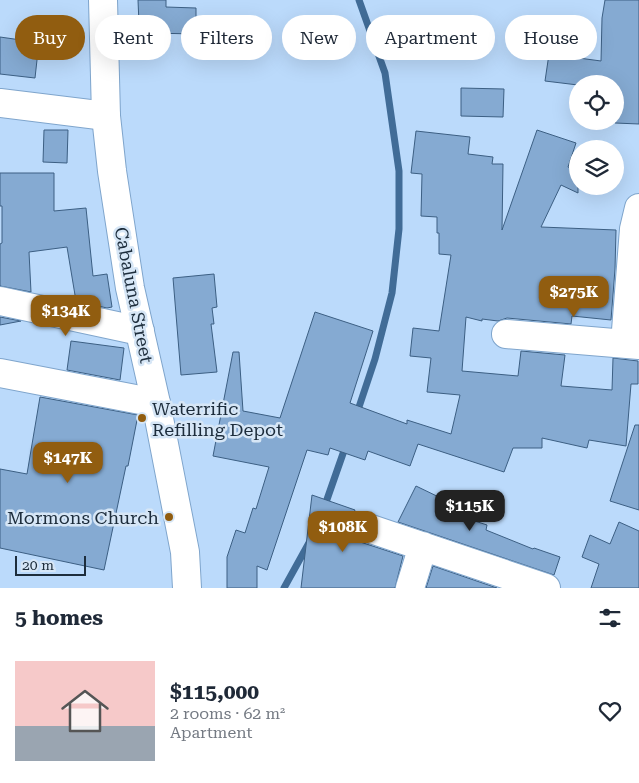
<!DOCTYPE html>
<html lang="en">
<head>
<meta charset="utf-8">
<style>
	:root { --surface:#fff; --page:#f6f6f7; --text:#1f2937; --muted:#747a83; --accent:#915d10 }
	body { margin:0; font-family:"Roboto Serif",serif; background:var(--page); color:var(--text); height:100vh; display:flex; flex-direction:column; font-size:19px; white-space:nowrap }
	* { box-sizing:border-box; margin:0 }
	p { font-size:16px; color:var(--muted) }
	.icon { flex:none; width:28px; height:28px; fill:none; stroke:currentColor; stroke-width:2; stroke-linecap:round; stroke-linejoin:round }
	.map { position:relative; height:588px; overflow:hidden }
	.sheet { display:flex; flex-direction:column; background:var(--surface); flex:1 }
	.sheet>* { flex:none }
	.guide { position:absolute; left:15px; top:15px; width:610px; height:45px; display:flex; gap:10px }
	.fabs { position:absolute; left:569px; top:75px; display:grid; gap:10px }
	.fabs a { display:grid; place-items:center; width:55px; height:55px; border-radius:50%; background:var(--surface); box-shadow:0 5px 20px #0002; font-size:25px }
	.scale { position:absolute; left:15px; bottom:12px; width:71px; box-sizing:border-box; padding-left:5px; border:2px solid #1d2d3c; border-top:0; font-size:14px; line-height:18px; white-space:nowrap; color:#1d2d3c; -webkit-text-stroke:4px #d6e6f6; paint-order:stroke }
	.price { position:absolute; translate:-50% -42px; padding:0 11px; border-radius:10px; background:var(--accent); color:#fff; font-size:16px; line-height:32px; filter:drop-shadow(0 1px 2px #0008) }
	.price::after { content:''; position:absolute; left:50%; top:30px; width:15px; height:11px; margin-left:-8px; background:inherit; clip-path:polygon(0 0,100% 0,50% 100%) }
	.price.on { background:#222; color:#fff }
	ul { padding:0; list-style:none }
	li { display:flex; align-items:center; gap:15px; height:125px; padding:0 15px }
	li span { display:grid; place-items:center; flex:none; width:140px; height:100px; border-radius:0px; color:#555 }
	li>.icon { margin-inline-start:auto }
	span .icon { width:60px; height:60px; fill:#fffc; stroke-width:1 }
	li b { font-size:21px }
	h2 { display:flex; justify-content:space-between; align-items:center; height:60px; padding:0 15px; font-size:21px }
	.tag { padding:0 18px; border-radius:22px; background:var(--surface); box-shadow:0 5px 20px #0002; font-size:18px; line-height:45px }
	.tag.on { background:var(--accent); color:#fff }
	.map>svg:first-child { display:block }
</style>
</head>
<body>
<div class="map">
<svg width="639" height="588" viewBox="0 0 639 588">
	<rect width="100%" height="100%" fill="#bbdafb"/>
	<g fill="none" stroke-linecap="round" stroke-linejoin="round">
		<path stroke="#416c97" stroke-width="7" d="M357 413 375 359 392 293 399 229V171L385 73 359 0
			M324 508 346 445
			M284 588 310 541"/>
	</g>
	<path fill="#85aad2" stroke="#3c5f83" d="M138 0H166V7L196 8V34L149 33V23L139 24Z
		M605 0H639V124L615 123V84H578V85L545 81 549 54 601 61 602 18Z
		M202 20H236V47H202Z
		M0 37 28 41 27 50 38 51 35 78 0 74Z
		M461 88 504 89 503 117 461 116Z
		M44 130H68L67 163 43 162Z
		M537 130 576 143 568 167 578 172V193L561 185 541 227 616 230 615 269 611 320 572 316 571 324 507 318 498 321 482 319V321L466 317 462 371 518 376 521 351 565 355 561 386 612 390 613 358 638 361V384H631L626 446 589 440 587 448 542 438V448H513L504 472 418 444 410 466 368 451 365 460 330 448 328 455 307 450 267 570 257 566V588H227V557L236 530 245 533 253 508 256 509 269 467 213 456 233 352H239L243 411 280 418 315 312 373 331 350 403 407 424V420L451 434 460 395 427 392 431 358 410 356 413 328 439 331 451 255 439 254V233H437V217L421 216 422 174 411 173 416 131 470 137 468 154 493 157 492 164H503L502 230Z
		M0 173H54V211L86 208 93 276 107 274 112 307 107 308 76 301 67 247 29 252 31 292 0 286V244L2 243V206H0Z
		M214 274 217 307 212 308 214 324H211L217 372 181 375 173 278Z
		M0 317 21 321 0 325Z
		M71 341 124 348 120 380 67 370Z
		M40 397 138 415 128 466H126L104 570 0 548V469L27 474Z
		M635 425H639V510L610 501Z
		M416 486 445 500 441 510 487 525 486 530 533 549 534 548 560 557 554 575 398 522Z
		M312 495 355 510 345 537 403 556 395 588H301Z
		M619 522 639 531V588H591L599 564 582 557 590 535 610 544Z
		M433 566 497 588H426Z"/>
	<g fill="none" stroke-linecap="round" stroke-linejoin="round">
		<defs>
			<path id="minor" d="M0 103 106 116
				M0 301 140 331
				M506 334 639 345
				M625 343 634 229 639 208
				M0 373 156 403
				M371 529 546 588
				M410 588 423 546"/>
			<path id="major" d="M103 0 106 116 112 171 130 288 156 403 185 552 187 588"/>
		</defs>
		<use href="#minor" stroke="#7fa5cc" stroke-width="30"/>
		<use href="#major" stroke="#7fa5cc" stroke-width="30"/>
		<use href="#minor" stroke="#fff" stroke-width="28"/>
		<use href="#major" stroke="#fff" stroke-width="28"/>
	</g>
	<g fill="#915d10" stroke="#d6e6f6" stroke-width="2">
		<circle cx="142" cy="418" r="5"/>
		<circle cx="169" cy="517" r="5"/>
	</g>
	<g text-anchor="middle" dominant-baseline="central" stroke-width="5" stroke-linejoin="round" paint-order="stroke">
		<g font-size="18" fill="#1d2d3c" stroke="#d6e6f6">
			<text transform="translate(134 295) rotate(79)">Cabaluna Street</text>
		</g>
		<g font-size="18" fill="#1d2d3c" stroke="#d6e6f6" text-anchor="start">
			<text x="152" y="408">Waterrific<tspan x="152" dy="21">Refilling Depot</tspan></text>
			<text x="159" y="517" text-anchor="end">Mormons Church</text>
		</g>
	</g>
</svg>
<div class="fabs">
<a><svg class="icon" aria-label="locate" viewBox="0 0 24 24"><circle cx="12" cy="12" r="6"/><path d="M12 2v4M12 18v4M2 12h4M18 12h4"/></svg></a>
<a><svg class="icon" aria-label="layers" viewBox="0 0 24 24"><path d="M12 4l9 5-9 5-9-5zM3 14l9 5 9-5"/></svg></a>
</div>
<div class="scale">20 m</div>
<b class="price" style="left:574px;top:318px">$275K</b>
<b class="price" style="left:66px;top:337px">$134K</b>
<b class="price" style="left:68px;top:484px">$147K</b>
<b class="price on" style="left:470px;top:532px">$115K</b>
<b class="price" style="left:343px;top:553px">$108K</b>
<div class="guide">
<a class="tag on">Buy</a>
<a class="tag">Rent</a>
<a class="tag">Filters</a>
<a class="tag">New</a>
<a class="tag">Apartment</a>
<a class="tag">House</a>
</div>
</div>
<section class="sheet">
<h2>5 homes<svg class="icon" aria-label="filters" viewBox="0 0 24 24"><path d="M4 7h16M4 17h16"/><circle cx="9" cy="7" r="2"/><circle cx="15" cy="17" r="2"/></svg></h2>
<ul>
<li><span style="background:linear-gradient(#f6c9c9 65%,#9aa5b1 0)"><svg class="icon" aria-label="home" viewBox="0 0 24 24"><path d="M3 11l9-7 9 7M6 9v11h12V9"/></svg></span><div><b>$115,000</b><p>2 rooms · 62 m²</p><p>Apartment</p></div><svg class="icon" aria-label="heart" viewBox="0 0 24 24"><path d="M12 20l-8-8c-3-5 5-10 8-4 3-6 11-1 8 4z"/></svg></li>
</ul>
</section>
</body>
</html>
